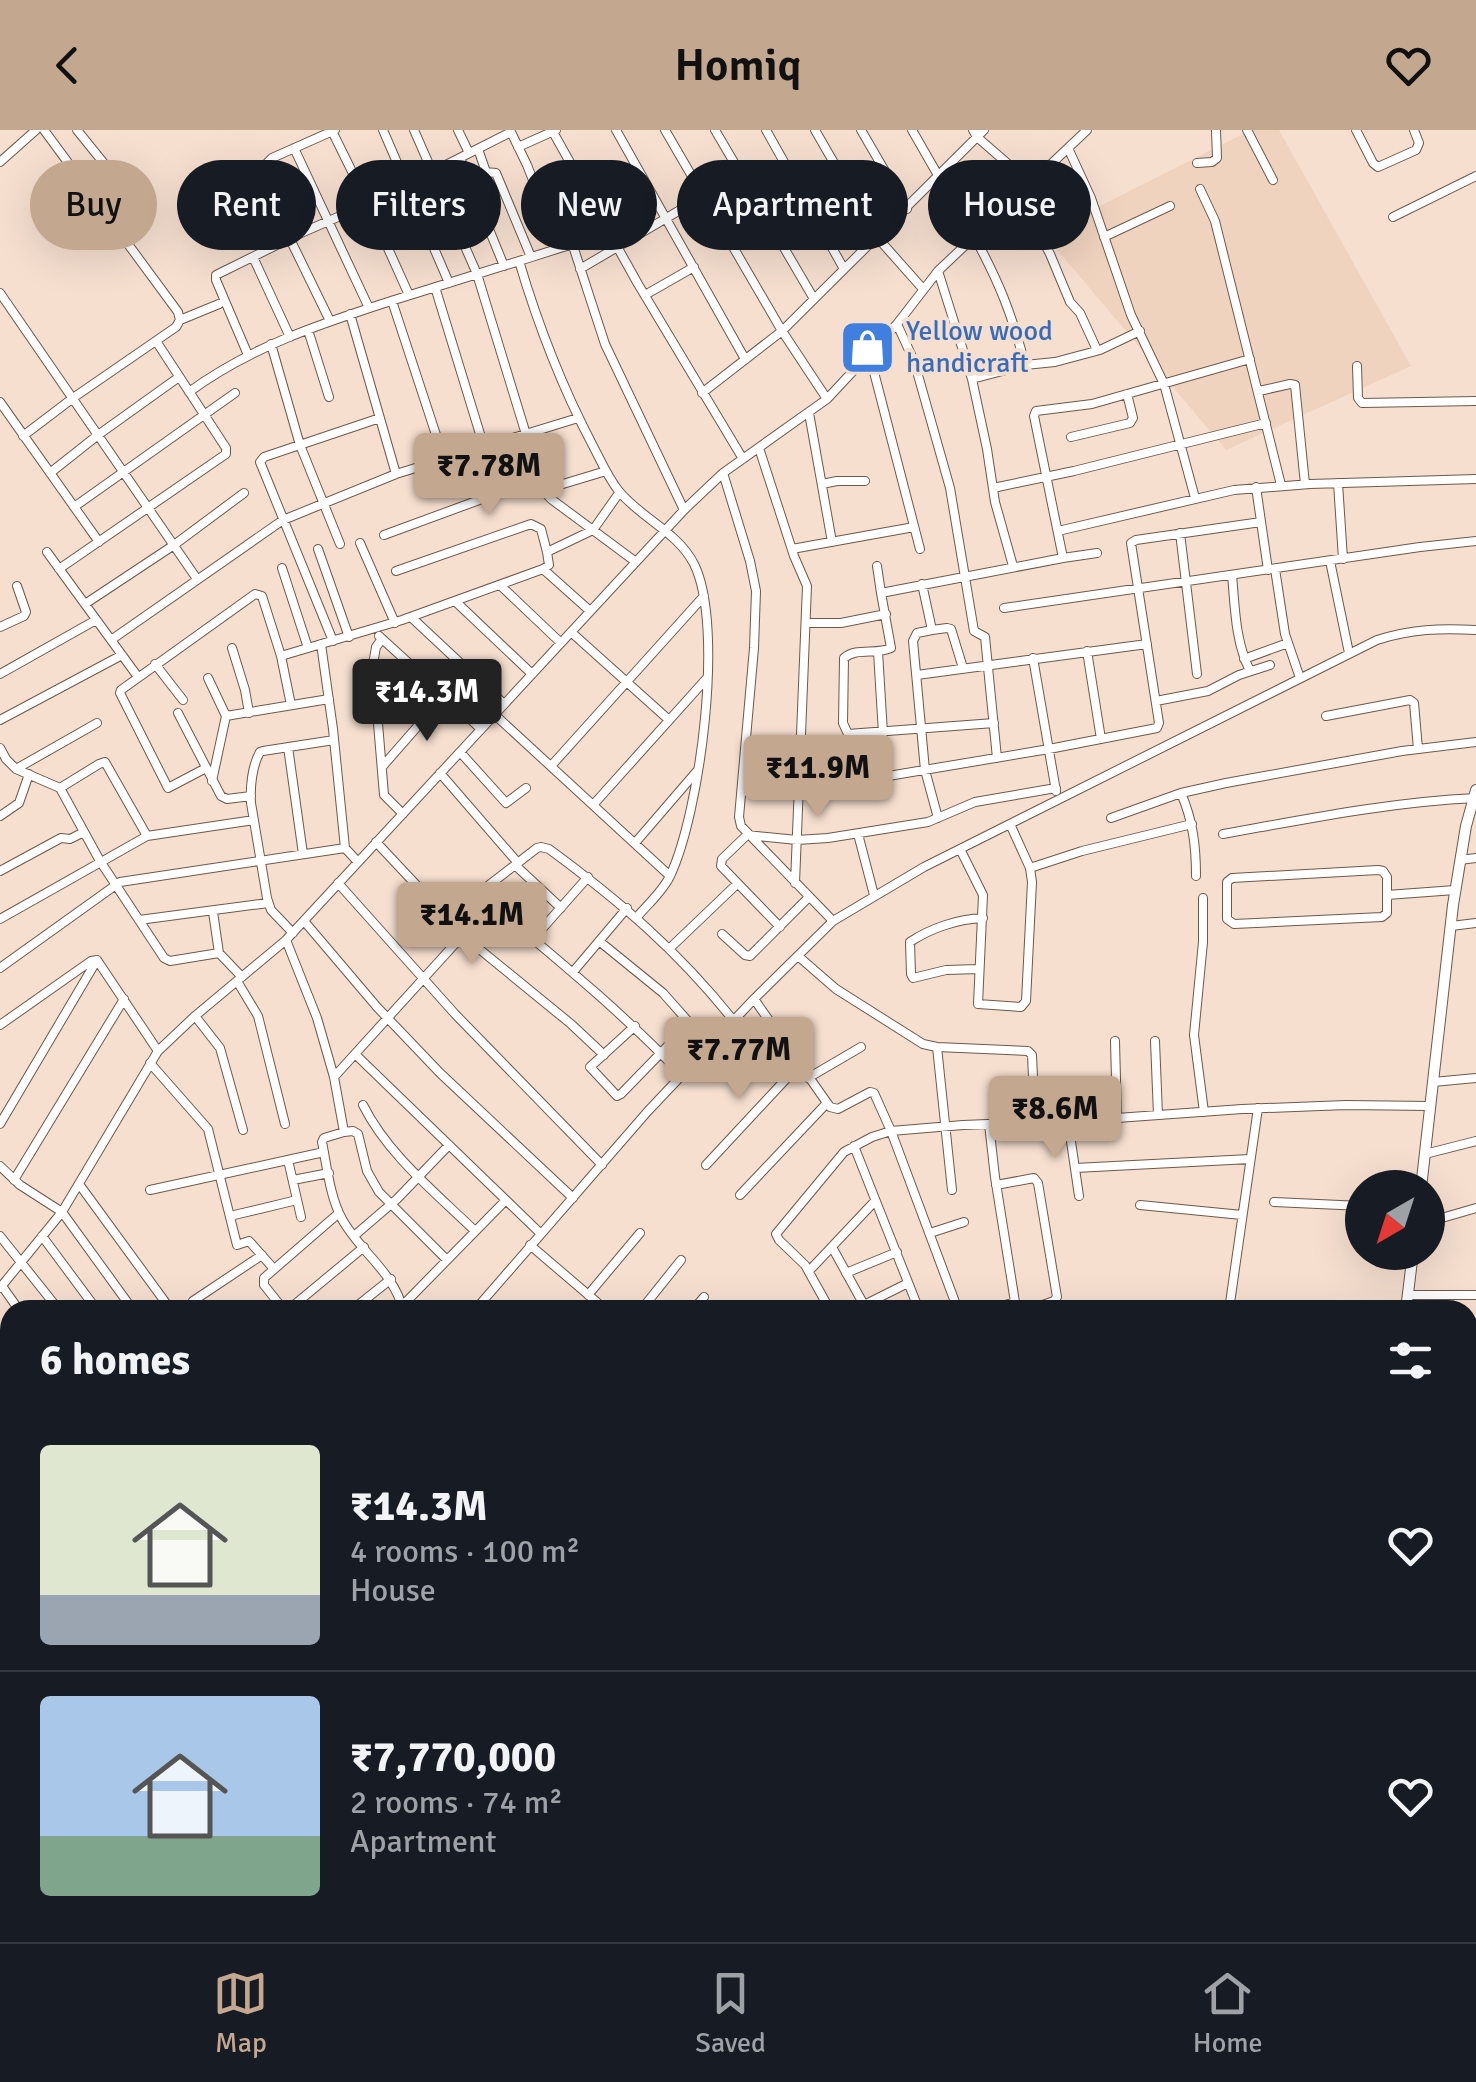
<!DOCTYPE html>
<html lang="en">
<head>
<meta charset="utf-8">
<style>
	:root { --surface:#171b24; --page:#242831; --text:#f1f3f6; --muted:#9ea1a6; --line:#363941; --accent:#c3a78f }
	body { margin:0; font-family:Signika,sans-serif; background:var(--page); color:var(--text); height:100vh; display:flex; flex-direction:column; font-size:38px; white-space:nowrap }
	* { box-sizing:border-box; margin:0 }
	p { font-size:32px; color:var(--muted) }
	.icon { flex:none; width:55px; height:55px; fill:none; stroke:currentColor; stroke-width:2; stroke-linecap:round; stroke-linejoin:round }
	.map { position:relative; flex:1; overflow:hidden }
	.details { position:absolute; left:0px; top:1170px; width:1478px; height:642px; display:flex; flex-direction:column; background:var(--surface); border-radius:30px 30px 0 0; box-shadow:0 10px 40px #0002 }
	.details>* { flex:none }
	.guide { position:absolute; left:30px; top:30px; width:1418px; height:90px; display:flex; gap:20px }
	.needle { width:65px; rotate:219deg }
	.buttons { position:absolute; left:1345px; top:1040px; display:grid; gap:20px }
	.buttons a { display:grid; place-items:center; width:100px; height:100px; border-radius:50%; background:var(--surface); box-shadow:0 10px 40px #0002; font-size:50px }
	.price { position:absolute; translate:-50% -85px; padding:0 22px; border-radius:10px; background:var(--accent); color:#111; font-size:32px; line-height:65px; filter:drop-shadow(0 2px 5px #0008) }
	.price::after { content:''; position:absolute; left:50%; top:60px; width:30px; height:22px; margin-left:-15px; background:inherit; clip-path:polygon(0 0,100% 0,50% 100%) }
	.price.selected { background:#222; color:#fff }
	ul { padding:0; list-style:none }
	li { display:flex; align-items:center; gap:30px; height:250px; padding:0 40px }
	li+li { border-top:2px solid var(--line) }
	li span { display:grid; place-items:center; flex:none; width:280px; height:200px; border-radius:10px; color:#555 }
	li>.icon { margin-inline-start:auto }
	span .icon { width:120px; height:120px; fill:#fffc; stroke-width:1 }
	li b { font-size:42px }
	h2 { display:flex; justify-content:space-between; align-items:center; height:120px; padding:0 40px; font-size:42px }
	.tag { padding:0 35px; border-radius:45px; background:var(--surface); box-shadow:0 10px 40px #0002; font-size:35px; line-height:90px }
	.tag.selected { background:var(--accent); color:#111 }
	header { display:flex; justify-content:space-between; align-items:center; height:130px; padding:0 40px; background:var(--accent); color:#111; font-size:45px; font-weight:600 }
	.dock { display:flex; justify-content:space-around; align-items:center; height:140px; border-top:2px solid var(--line); background:var(--surface); font-size:28px; color:var(--muted) }
	.dock a { display:grid; justify-items:center; gap:5px }
	.dock .selected { color:var(--accent) }
	.map>svg:first-child { display:block }
</style>
</head>
<body>
<header><svg class="icon" aria-label="back" viewBox="0 0 24 24"><path d="M15 5l-7 7 7 7"/></svg>Homiq<svg class="icon" aria-label="heart" viewBox="0 0 24 24"><path d="M12 20l-8-8c-3-5 5-10 8-4 3-6 11-1 8 4z"/></svg></header>
<div class="map">
<svg width="1476" height="1812" viewBox="0 0 1476 1812">
	<rect width="100%" height="100%" fill="#f6dfcf"/>
	<path fill="#f0d3bf" d="M1251 0H1279L1411 236 1226 320 1044 104Z"/>
	<g fill="none" stroke-linecap="round" stroke-linejoin="round">
		<defs>
			<path id="minor" d="M77 0 144 83
				M383 0 449 153
				M414 0 477 144 543 360 551 369 636 432
				M458 0 469 23
				M510 0 527 35 560 118 571 115 574 119 605 214 684 380
				M616 0 745 229
				M665 0 782 201 827 269
				M715 0 814 169
				M766 0 844 139
				M815 0 876 106 923 159
				M861 0 907 79
				M912 0 939 47
				M973 0 977 7 1030 53
				M1247 0 1273 50
				M1356 0 1373 33 1378 37 1416 20 1419 13 1414 0
				M553 2 638 154 743 329
				M518 17 556 0
				M294 18 369 178
				M1068 18 1091 68 1131 185 1164 254 1195 368
				M478 19 486 42 496 43 531 127
				M460 28 504 136
				M0 32 36 0
				M1197 33 1212 32 1217 28 1216 0
				M404 53 432 42 511 2
				M1200 59 1215 91 1281 355
				M1019 64 1050 124 1070 172 1080 183 1097 220
				M368 74 409 165
				M1393 87 1476 46
				M301 103 267 33 272 28 335 0
				M974 106C999 152 1012 184 1025 235
				M1104 107 1170 76
				M290 109 330 191
				M253 127 290 207
				M519 131C538 195 561 255 592 314 600 329 607 346 618 360 639 387 678 402 694 434 725 496 700 683 670 746 663 761 648 774 637 787
				M580 139 741 44
				M938 141 972 249 987 319 995 372 1013 436
				M435 157 484 317
				M0 163 197 449
				M645 165 694 137
				M392 171 444 329
				M350 184 396 344
				M180 190 219 174
				M897 194 914 231 950 358 974 501 985 507 997 628
				M308 200 329 267
				M271 214 300 315 340 414
				M869 223 920 419
				M248 225 216 150V145L301 103 368 74 332 1
				M1357 236 1358 268 1362 273 1476 271
				M972 249 1025 235 1055 232 1100 220 1140 201
				M1259 261 1290 254 1295 255 1305 354
				M189 262C250 217 320 194 391 171 448 153 504 136 560 118
				M702 263 782 201 984 0
				M0 272 99 412
				M809 283 832 412
				M23 306 73 268 176 197 180 190 178 182 44 0
				M1071 307 1130 293 1133 288 1127 264
				M759 318 794 426 807 456 795 753
				M50 343 98 305 179 247
				M723 343 750 431 756 461 754 518 739 687 741 696 833 791
				M1338 353 1343 429
				M822 354 837 351H865
				M1256 357 1268 440
				M993 358 1074 341 1266 293
				M543 360 606 341
				M74 377 235 263
				M1058 401 1234 360 1310 354 1476 349
				M1180 403 1197 544
				M384 405 539 348
				M360 413 395 493
				M318 419 349 507
				M792 419 914 397
				M47 422 138 547
				M1063 428 1097 423
				M1330 431 1349 523
				M877 436 881 463
				M282 438 308 518
				M59 439 226 324V318L156 211
				M543 439 590 481
				M1275 439 1285 504 1300 548
				M396 441 531 394 541 399 547 422
				M1232 445C1235 477 1235 511 1250 541
				M922 454 932 500 917 503 913 511 925 640 938 688
				M500 455 561 513
				M455 471 532 544
				M85 474 174 415 244 363
				M1004 478 1420 417 1476 411
				M411 487 504 574
				M806 493H841L886 484
				M0 497 24 486 26 482 17 456
				M932 500 947 498 951 499 963 538
				M571 502 669 590
				M379 506 481 599
				M382 509 376 517 373 534 384 665 403 684
				M111 510 283 390 396 344 578 288
				M333 511 260 332 264 327 380 288
				M321 514 333 599 345 718 358 732
				M232 518 245 560 249 583
				M1087 521 1101 609
				M878 522 883 603
				M281 526 402 490 543 439 549 435 547 422 593 400 619 363
				M1033 528 1056 661
				M1244 529 1288 513
				M155 534 183 570
				M0 544 96 490
				M917 545 1147 514
				M208 548 226 586
				M1156 571 1208 561 1239 545 1270 535
				M178 583 221 666 227 669 251 666
				M494 584 670 746
				M1326 586 1410 570 1414 573 1418 619
				M0 590 122 525
				M994 593 848 604 843 593 844 528C856 517 877 525 891 518L881 463 1063 428 1034 286 1036 281 1092 274 1250 229
				M288 617 303 724
				M0 618 6 629 16 639 60 658 100 731 164 828 170 831 219 823
				M460 622 506 673 526 658
				M551 636 704 466
				M382 637 444 566
				M206 638 168 658 120 563 121 560 255 464 262 466 281 526 291 575
				M16 639 97 593
				M440 643 518 733
				M212 651 226 586 329 569
				M60 658 99 634 105 632 147 706
				M799 661 1049 619 1157 598 1159 593 1131 413 1136 410 1261 392
				M1181 663C1193 691 1196 716 1196 746
				M593 675 707 548
				M0 686 19 673 29 644
				M1111 688 1181 663 1226 653 1402 621 1476 612
				M858 704 874 765
				M1223 704C1307 689 1390 672 1476 668
				M376 712 467 809 571 894 604 925
				M635 713 697 641
				M960 719 983 765 978 874 1021 877 1026 871 1032 752 1030 738 1010 694
				M1460 730 1476 728
				M515 735 561 778
				M1030 738 1082 721 1192 694
				M0 741 61 708 70 709 84 702
				M338 753 455 884 602 1035
				M1387 765V783L1382 787 1234 794 1227 789V752L1232 748 1378 740 1383 741 1387 747V765L1455 760
				M1203 768V812L1194 905 1204 982
				M213 782 219 823 242 847
				M0 789 147 706 254 690
				M139 790 268 773
				M304 791 377 877 440 943 573 1068
				M1451 796 1476 793
				M780 797 721 736 722 729 747 705 797 710 828 708 928 692 975 672 1056 658
				M293 803 271 780 267 768 251 673C250 657 252 636 260 622L263 621 334 610
				M722 804 745 825 750 826 809 767
				M533 809 588 747
				M286 810 317 888 334 947 344 1002 324 1008 322 1012C327 1037 330 1067 342 1089 360 1122 394 1142 403 1180
				M599 811 663 863 710 916
				M670 818 737 754
				M798 826 836 859 923 914 937 917 1028 921 1032 925 1035 992
				M0 838 120 752 345 718
				M979 839 946 840 913 848 911 844 910 812C931 798 958 789 983 788
				M573 842 627 778
				M237 851 258 886 285 994
				M754 869 830 977 838 979 870 962 874 963 891 1001 958 1180
				M195 886 220 918 243 1000
				M0 895 91 831 97 830
				M635 896 590 937 617 966 621 964 690 893
				M1115 911 1117 988
				M1155 911 1158 985
				M937 917 952 1060
				M355 924 540 1103
				M150 933 208 999 237 1115 249 1111 274 1139
				M682 945C621 881 552 825 484 768L481 764 484 759 537 718 541 717 549 719C621 772 678 821 734 891
				M334 947 463 805
				M808 948 861 917
				M1433 952 1476 948
				M363 975C388 1025 436 1063 475 1101
				M1068 991 1079 1066
				M0 994 97 830 158 921
				M989 994 995 1047 1015 1172
				M344 1002 353 1001 358 1004 367 1041 379 1062 447 1130
				M854 1016 919 1180
				M1425 1024 1476 1011
				M288 1030 301 1087
				M706 1035 799 935
				M0 1036 20 1055 62 1082 133 1180
				M1075 1038 1250 1029
				M14 1050 124 869
				M293 1050 329 1043
				M79 1054 171 1180
				M996 1055 1034 1048 1038 1053 1057 1167 1054 1171 1028 1180
				M150 1060 324 1022
				M740 1065 826 974
				M1274 1072 1362 1076
				M1140 1075 1242 1085
				M230 1086 297 1070
				M1428 1092 1476 1078
				M930 1103 964 1092
				M0 1106 59 1180
				M42 1106 97 1180
				M354 1106 397 1069 449 1015
				M530 1115 606 1180
				M832 1117 864 1175
				M809 1141 875 1071
				M846 1143 897 1122
				M2 1156 19 1180
				M0 1158 62 1082 158 921 195 886 286 810 684 380 723 343 827 269 897 194 938 141 1087 0
				M588 1165 640 1103
				M1408 1165H1476
				M193 1171 262 1125
				M403 1175 506 1070
				M284 1180 264 1155V1148L339 1083
				M288 1180 364 1117
				M352 1180 391 1149
				M475 1180 648 981 754 869 833 791 924 737 1377 510C1411 499 1440 498 1476 500
				M641 1180 681 1130
				M693 1180 704 1167
				M830 1180 805 1135 779 1110 776 1104 844 1022 872 1007 891 1001 963 995 1103 989 1242 979 1346 975 1430 976
				M854 1180 908 1153
				M989 1180 1015 1172 1019 1180
				M1229 1180 1258 978
				M0 1207 10 1220
				M1468 1226H1476
				M0 1267 10 1279
				M1468 1285 1476 1283
				M1468 1336 1476 1334
				M0 1360 10 1370
				M1468 1386 1476 1382
				M0 1396 10 1386
				M1468 1448 1476 1445
				M1468 1506 1476 1536
				M1468 1546 1476 1544
				M1468 1637 1476 1633
				M0 1773 10 1761
				M456 1802 464 1812
				M646 1802 652 1812
				M687 1802 693 1812
				M916 1802 920 1812
				M48 1812 55 1802
				M590 1812 621 1802
				M814 1812 822 1802
				M1120 1812 1124 1811
				M1257 1812 1311 1802"/>
			<path id="tertiary" d="M1421 1058 1453 775 1466 696 1476 660
				M1406 1180 1413 1122
				M1370 1802 1372 1812"/>
		</defs>
		<use href="#minor" stroke="#6c594b" stroke-width="10"/>
		<use href="#tertiary" stroke="#6c594b" stroke-width="12"/>
		<use href="#minor" stroke="#fff" stroke-width="8"/>
		<use href="#tertiary" stroke="#fff" stroke-width="10"/>
	</g>
	<defs>
		<symbol id="shop-square" viewBox="-11 -11 22 22"><rect x="-9" y="-9" width="18" height="18" rx="4" fill="#3f7fe0" stroke="#f6dfcf"/><path d="M-5-2.5h2.3a2.7 3.5 0 0 1 5.4 0H5L5.5 6h-11ZM-1.5-2.5h3a1.5 2.3 0 0 0-3 0Z" fill="#fff"/></symbol>
	</defs>
	<g fill-rule="evenodd">
		<use href="#shop-square" x="836" y="186" width="63" height="63"/>
	</g>
	<g text-anchor="middle" dominant-baseline="central" stroke-width="8" stroke-linejoin="round" paint-order="stroke">
		<g font-size="28" fill="#366cbe" stroke="#f6dfcf" text-anchor="start">
			<text x="906" y="201">Yellow wood<tspan x="906" dy="32">handicraft</tspan></text>
		</g>
	</g>
</svg>
<div class="buttons">
<a><svg class="needle" viewBox="-14 -14 28 28"><path d="M0-13l5 13h-10z" fill="#e53935"/><path d="M0 13l5-13h-10z" fill="#9ea1a6"/></svg></a>
</div>
<b class="price" style="left:489px;top:388px">₹7.78M</b>
<b class="price selected" style="left:427px;top:614px">₹14.3M</b>
<b class="price" style="left:818px;top:690px">₹11.9M</b>
<b class="price" style="left:472px;top:837px">₹14.1M</b>
<b class="price" style="left:739px;top:972px">₹7.77M</b>
<b class="price" style="left:1055px;top:1031px">₹8.6M</b>
<div class="guide">
<a class="tag selected">Buy</a>
<a class="tag">Rent</a>
<a class="tag">Filters</a>
<a class="tag">New</a>
<a class="tag">Apartment</a>
<a class="tag">House</a>
</div>
<section class="details">
<h2>6 homes<svg class="icon" aria-label="filters" viewBox="0 0 24 24"><path d="M4 7h16M4 17h16"/><circle cx="9" cy="7" r="2"/><circle cx="15" cy="17" r="2"/></svg></h2>
<ul>
<li><span style="background:linear-gradient(#dfe7d0 75%,#9aa5b1 0)"><svg class="icon" aria-label="home" viewBox="0 0 24 24"><path d="M3 11l9-7 9 7M6 9v11h12V9"/></svg></span><div><b>₹14.3M</b><p>4 rooms · 100 m²</p><p>House</p></div><svg class="icon" aria-label="heart" viewBox="0 0 24 24"><path d="M12 20l-8-8c-3-5 5-10 8-4 3-6 11-1 8 4z"/></svg></li>
<li><span style="background:linear-gradient(#a9c7e8 70%,#7fa58c 0)"><svg class="icon" aria-label="home" viewBox="0 0 24 24"><path d="M3 11l9-7 9 7M6 9v11h12V9"/></svg></span><div><b>₹7,770,000</b><p>2 rooms · 74 m²</p><p>Apartment</p></div><svg class="icon" aria-label="heart" viewBox="0 0 24 24"><path d="M12 20l-8-8c-3-5 5-10 8-4 3-6 11-1 8 4z"/></svg></li>
</ul>
</section>
</div>
<nav class="dock">
<a class="selected"><svg class="icon" aria-label="map" viewBox="0 0 24 24"><path d="M3 6l6-2 6 2 6-2v14l-6 2-6-2-6 2zM9 4v14M15 6v14"/></svg>Map</a>
<a><svg class="icon" aria-label="saved" viewBox="0 0 24 24"><path d="M7 4h10v16l-5-4-5 4z"/></svg>Saved</a>
<a><svg class="icon" aria-label="home" viewBox="0 0 24 24"><path d="M3 11l9-7 9 7M6 9v11h12V9"/></svg>Home</a>
</nav>
</body>
</html>
